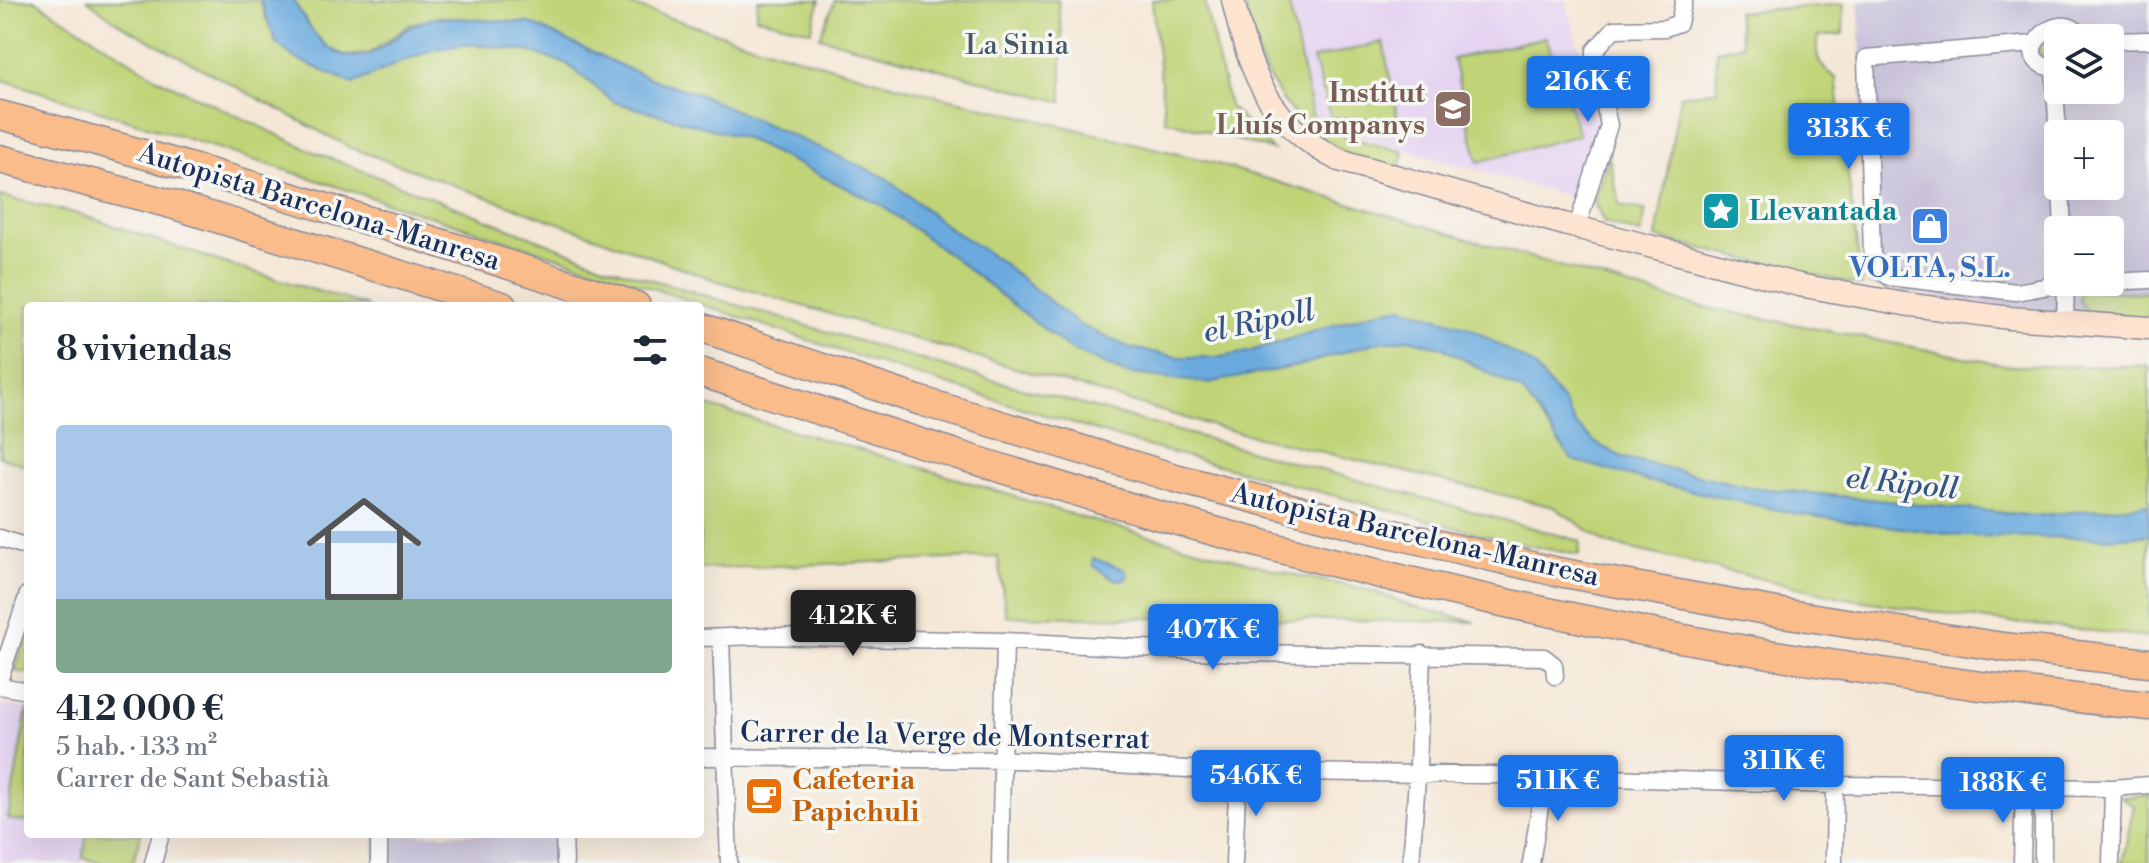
<!DOCTYPE html>
<html lang="es">
<head>
<meta charset="utf-8">
<style>
	:root { --surface:#fff; --page:#f2f2f3; --text:#1f2937; --muted:#747a83; --line:#e0e1e3; --accent:#1a73e8 }
	body { margin:0; font-family:"Libre Bodoni",serif; background:var(--page); color:var(--text); height:100vh; display:flex; flex-direction:column; font-size:30px; white-space:nowrap }
	* { box-sizing:border-box; margin:0 }
	p { font-size:26px; color:var(--muted) }
	.icon { flex:none; width:44px; height:44px; fill:none; stroke:currentColor; stroke-width:2; stroke-linecap:round; stroke-linejoin:round }
	.map { position:relative; flex:1; overflow:hidden }
	.sheet { position:absolute; left:24px; top:302px; width:680px; height:536px; display:flex; flex-direction:column; background:var(--surface); border-radius:8px; box-shadow:0 8px 32px #0002 }
	.sheet>* { flex:none }
	.controls { position:absolute; left:2044px; top:24px; display:grid; gap:16px }
	.controls a { display:grid; place-items:center; width:80px; height:80px; border-radius:8px; background:var(--surface); box-shadow:0 8px 32px #0002; font-size:40px }
	.price { position:absolute; translate:-50% -68px; padding:0 18px; border-radius:8px; background:var(--accent); color:#fff; font-size:26px; line-height:52px; filter:drop-shadow(0 2px 4px #0008) }
	.price::after { content:''; position:absolute; left:50%; top:48px; width:24px; height:18px; margin-left:-12px; background:inherit; clip-path:polygon(0 0,100% 0,50% 100%) }
	.price.selected { background:#222; color:#fff }
	ul { padding:0; list-style:none }
	li { display:grid; align-content:center; gap:16px; height:424px; padding:0 32px }
	li+li { border-top:2px solid var(--line) }
	li span { display:grid; place-items:center; height:248px; border-radius:8px; color:#555 }
	li>.icon { margin-inline-start:auto }
	span .icon { width:144px; height:144px; fill:#fffc; stroke-width:1 }
	li b { font-size:34px }
	h2 { display:flex; justify-content:space-between; align-items:center; height:96px; padding:0 32px; font-size:34px }
	.map>svg:first-child { display:block }
</style>
</head>
<body>
<div class="map">
<svg width="2149" height="863" viewBox="0 0 2149 863">
	<rect width="100%" height="100%" fill="#f6f6f2"/>
	<filter id="ink" filterUnits="userSpaceOnUse"><feTurbulence type="fractalNoise" baseFrequency=".0125" numOctaves="2"/><feDisplacementMap in="SourceGraphic" scale="16" xChannelSelector="R" yChannelSelector="G"/><feConvolveMatrix kernelMatrix="1 2 1 2 8 2 1 2 1" color-interpolation-filters="sRGB"/></filter>
	<filter id="wash" filterUnits="userSpaceOnUse"><feTurbulence type="fractalNoise" baseFrequency=".006" numOctaves="4" result="noise"/><feDisplacementMap in="SourceGraphic" scale="32" xChannelSelector="R" yChannelSelector="G"/><feGaussianBlur stdDeviation="1.8" result="paint"/><feColorMatrix in="noise" values="0 0 0 0 0 0 0 0 0 0 0 0 0 0 0 0 0 1.4 0 .05"/><feComposite in="paint" operator="in"/></filter>
	<g filter="url(#wash)">
		<rect width="100%" height="100%" fill="#f5e7d6"/>
		<path fill="#e5d3f1" d="M1288 0H1566L1600 129 1579 199 1318 125 1313 119 1308 99Z
			M0 704 28 709V834H87L82 863H0Z"/>
		<path fill="#c7c0d9" fill-rule="evenodd" d="M1859 0H2149V317L2048 312 1867 286ZM2058 38H2110V90H2058ZM2058 134H2110V186H2058ZM2058 230H2110V282H2058Z
			M375 834H554V863H374Z"/>
		<path fill="#c0d477" stroke="#6e826a" stroke-width="2" d="M0 0H34L159 79 312 151 606 266 956 370 1580 541 1579 555 1510 542 1135 443 874 362 592 268 0 79Z
			M87 0H260L267 21 296 59 401 62 435 49 470 44 528 51 567 64 614 102 744 138 881 205 954 258 1068 348 1207 383 1298 366 1374 343 1408 339 1439 346 1502 379 1522 391 1555 437 1647 481 2105 538 2149 535V637L1987 620 1845 598 1606 543 1554 507 1216 427 718 281 349 147 124 27Z
			M293 0H614L762 47 906 88 1203 160 1688 304 2011 366H2149V504L2035 516 1748 487 1624 458 1597 444 1575 424 1562 400 1403 307 1379 311 1248 352 1221 357H1179L1130 348 1078 324 999 260 949 228 885 177 696 93 657 81 624 67 530 23 439 17 411 24 370 53 347 56 328 48 316 37Z
			M758 0H820L811 31 756 17Z
			M835 0H1058L1062 36V102L820 37Z
			M1152 0H1204L1229 106 1273 150 1165 120Z
			M1244 0H1288L1313 119C1327 136 1382 145 1404 152L1399 170C1385 166 1370 164 1357 159 1347 155 1338 148 1330 143 1276 111 1255 59 1244 0Z
			M1844 4 1843 34 1818 36C1814 56 1819 67 1836 78L1862 286 1656 238 1680 96 1717 90 1716 50 1742 45 1737 12Z
			M2051 27 2075 38H2058V64L2040 54 2039 42Z
			M1546 37 1579 135 1478 162 1453 59Z
			M1383 42 1398 120 1331 118 1313 59Z
			M1609 157 1620 206 1646 210 1641 234 1604 223 1594 202Z
			M0 196 79 214 230 265 368 306H28V466L0 457Z
			M2091 291 2149 293V319L2088 313 2079 301 2080 293Z
			M700 404 913 465 1083 518 1295 575 1373 591 1411 606 1475 622 1006 616 998 557 700 569Z
			M28 627V673L15 671Z
			M27 709H28V822L8 819Z
			M2149 796V863H2122L2134 806 2121 797Z
			M87 834H141L133 863H102L83 858Z"/>
		<path fill="#6baade" stroke="#436c9e" stroke-width="2" d="M260 0H293C310 31 338 75 379 49 402 34 411 22 439 17L530 23 624 67 657 81 696 93 885 177 949 228 999 260 1078 324 1130 348 1179 357H1221L1248 352 1379 311 1403 307 1470 328 1533 365 1562 400 1575 424 1597 444 1624 458 1749 487 2035 516 2149 504V535L2105 538 1962 536 1796 514 1647 481 1572 460 1522 391 1441 347 1408 339 1374 343 1298 366 1207 383 1124 373 1068 348 954 258 881 205 744 138 614 102 567 64 528 51 470 44 435 49 401 62 353 84 296 59 276 43Z
			M1093 558 1126 570 1128 578C1117 585 1103 572 1093 566Z"/>
	</g>
	<g filter="url(#ink)">
		<g fill="none" stroke-linecap="round" stroke-linejoin="round">
			<defs>
				<path id="street" d="M2110 41 2149 40
					M2033 44 1866 58 1872 255 1880 270 1889 277 2016 292 2066 283 2100 282
					M2054 69 2058 137
					M2058 69C1999 63 2060 0 2082 38
					M2061 186 2063 230
					M1577 227 1609 125 1595 65V50L1614 29 1665 28 1679 23 1684 0
					M2110 282 2149 280
					M2065 323 2066 282
					M0 538 28 547
					M700 638 759 636 1005 641 1237 653 1544 657 1554 665 1555 676
					M721 639 729 863
					M0 678 28 594
					M0 686 28 691
					M700 757 1021 760 1224 771 1545 776 1835 785 2113 788 2149 785
					M379 834V863
					M564 834 565 863
					M153 863 161 834
					M1000 863 1005 641
					M1234 863 1238 771
					M1411 863 1418 765 1422 654
					M1531 863 1545 776
					M1834 863 1835 785
					M2022 863 2024 787
					M2043 863V788
					M2111 863 2113 788"/>
				<path id="secondary" d="M1233 0C1249 71 1269 126 1339 160L1564 224 1799 285 1904 304 2010 318 2149 328"/>
				<path id="highway" d="M0 115C214 171 425 237 636 306
					M0 159 171 204 502 306
					M700 327 921 401 1175 478 1376 530 1553 571 1782 613 2003 647 2149 663
					M700 372C852 421 1004 471 1157 515 1481 608 1814 671 2149 706"/>
			</defs>
			<use href="#street" stroke="#888b9a" stroke-width="19"/>
			<use href="#secondary" stroke="#888b9a" stroke-width="25"/>
			<use href="#highway" stroke="#888b9a" stroke-width="31"/>
			<use href="#street" stroke="#fff" stroke-width="16"/>
			<use href="#secondary" stroke="#fde4d1" stroke-width="22"/>
			<use href="#highway" stroke="#fabc8b" stroke-width="28"/>
		</g>
	</g>
	<defs>
		<symbol id="school-square" viewBox="-11 -11 22 22"><rect x="-9" y="-9" width="18" height="18" rx="4" fill="#8d6e63" stroke="#f6f6f2"/><path d="M0-5L7-2L0 1L-7-2ZM-4 1L0 2.5L4 1V4Q0 6-4 4Z" fill="#fff"/></symbol>
		<symbol id="sight-square" viewBox="-11 -11 22 22"><rect x="-9" y="-9" width="18" height="18" rx="4" fill="#0f9aa8" stroke="#f6f6f2"/><path d="M0-6L1.8-2.2L6-1.7L2.9 1.2L3.7 5.4L0 3.3L-3.7 5.4L-2.9 1.2L-6-1.7L-1.8-2.2Z" fill="#fff"/></symbol>
		<symbol id="shop-square" viewBox="-11 -11 22 22"><rect x="-9" y="-9" width="18" height="18" rx="4" fill="#3f7fe0" stroke="#f6f6f2"/><path d="M-5-2.5h2.3a2.7 3.5 0 0 1 5.4 0H5L5.5 6h-11ZM-1.5-2.5h3a1.5 2.3 0 0 0-3 0Z" fill="#fff"/></symbol>
		<symbol id="cafe-square" viewBox="-11 -11 22 22"><rect x="-9" y="-9" width="18" height="18" rx="4" fill="#e8710a" stroke="#f6f6f2"/><path d="M-5.5-4.5H6V0H3Q3 3.5 0 3.5H-2.5Q-5.5 3.5-5.5 0ZM3-3.2v2h1.7v-2ZM-6 4.5H4V6H-6Z" fill="#fff"/></symbol>
	</defs>
	<g fill-rule="evenodd">
		<use href="#school-square" x="1431" y="87" width="44" height="44"/>
		<use href="#sight-square" x="1699" y="189" width="44" height="44"/>
		<use href="#shop-square" x="1908" y="204" width="44" height="44"/>
		<use href="#cafe-square" x="742" y="774" width="44" height="44"/>
	</g>
	<g text-anchor="middle" dominant-baseline="central" stroke-width="7" stroke-linejoin="round" paint-order="stroke">
		<g font-size="28" fill="#445864" stroke="#f6f6f2">
			<text x="1017" y="45">La Sinia</text>
		</g>
		<g font-size="28" font-weight="bold" fill="#785e54" stroke="#f6f6f2" text-anchor="end">
			<text x="1425" y="93">Institut<tspan x="1425" dy="32">Lluís Companys</tspan></text>
		</g>
		<g font-size="28" fill="#1b2f5e" stroke="#f6f6f2">
			<text transform="translate(319 207) rotate(17)">Autopista Barcelona-Manresa</text>
			<text transform="translate(1415 535) rotate(13)">Autopista Barcelona-Manresa</text>
			<text transform="translate(945 736) rotate(1)">Carrer de la Verge de Montserrat</text>
		</g>
		<g font-size="28" font-weight="bold" fill="#0d838f" stroke="#f6f6f2" text-anchor="start">
			<text x="1749" y="211">Llevantada</text>
		</g>
		<g font-size="28" font-weight="bold" fill="#366cbe" stroke="#f6f6f2">
			<text x="1930" y="268">VOLTA, S.L.</text>
		</g>
		<g font-size="28" font-weight="bold" fill="#c56008" stroke="#f6f6f2" text-anchor="start">
			<text x="792" y="780">Cafeteria<tspan x="792" dy="32">Papichuli</tspan></text>
		</g>
		<g font-size="30" font-style="italic" fill="#335484" stroke="#f6f6f2">
			<text transform="translate(1259 322) rotate(-12)">el Ripoll</text>
			<text transform="translate(1902 484) rotate(6)">el Ripoll</text>
		</g>
	</g>
</svg>
<div class="controls">
<a><svg class="icon" aria-label="layers" viewBox="0 0 24 24"><path d="M12 4l9 5-9 5-9-5zM3 14l9 5 9-5"/></svg></a>
<a>+</a>
<a>−</a>
</div>
<b class="price" style="left:1588px;top:124px">216K €</b>
<b class="price" style="left:1849px;top:171px">313K €</b>
<b class="price selected" style="left:853px;top:658px">412K €</b>
<b class="price" style="left:1213px;top:672px">407K €</b>
<b class="price" style="left:1784px;top:803px">311K €</b>
<b class="price" style="left:1256px;top:818px">546K €</b>
<b class="price" style="left:1558px;top:823px">511K €</b>
<b class="price" style="left:2003px;top:825px">188K €</b>
<section class="sheet">
<h2>8 viviendas<svg class="icon" aria-label="filters" viewBox="0 0 24 24"><path d="M4 7h16M4 17h16"/><circle cx="9" cy="7" r="2"/><circle cx="15" cy="17" r="2"/></svg></h2>
<ul>
<li><span style="background:linear-gradient(#a9c7e8 70%,#7fa58c 0)"><svg class="icon" aria-label="home" viewBox="0 0 24 24"><path d="M3 11l9-7 9 7M6 9v11h12V9"/></svg></span><div><b>412 000 €</b><p>5 hab. · 133 m²</p><p>Carrer de Sant Sebastià</p></div></li>
</ul>
</section>
</div>
</body>
</html>
